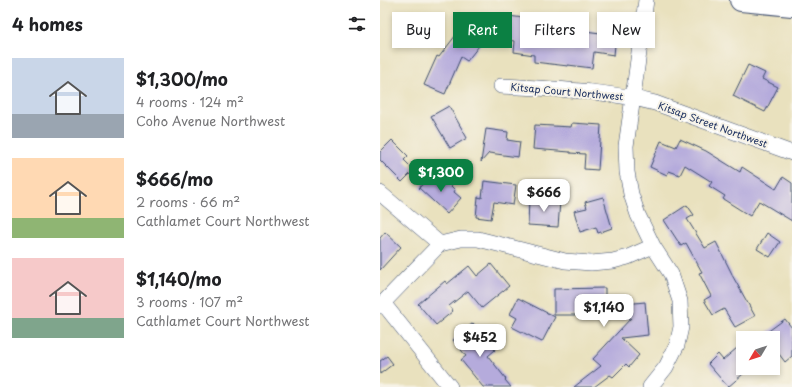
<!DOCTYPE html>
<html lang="en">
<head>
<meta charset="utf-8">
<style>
	:root { --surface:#fff; --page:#f6f6f6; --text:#202124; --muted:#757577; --accent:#0b8043 }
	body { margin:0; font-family:"Playpen Sans",sans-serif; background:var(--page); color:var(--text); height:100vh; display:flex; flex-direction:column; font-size:15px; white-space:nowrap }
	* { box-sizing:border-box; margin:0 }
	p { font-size:13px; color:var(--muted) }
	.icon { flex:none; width:22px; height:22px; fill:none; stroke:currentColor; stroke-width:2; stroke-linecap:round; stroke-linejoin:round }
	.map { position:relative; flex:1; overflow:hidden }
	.drawer { display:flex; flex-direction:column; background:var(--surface); width:380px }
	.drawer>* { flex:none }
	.top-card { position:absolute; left:12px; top:12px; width:340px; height:36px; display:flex; gap:8px }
	.needle { width:26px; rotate:231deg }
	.fabs { position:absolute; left:356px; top:331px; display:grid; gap:8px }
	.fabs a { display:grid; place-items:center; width:44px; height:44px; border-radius:0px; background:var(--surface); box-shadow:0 2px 6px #0003; font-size:20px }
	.price { position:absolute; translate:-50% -34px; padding:0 9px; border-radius:8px; background:#fff; color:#222; font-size:13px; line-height:26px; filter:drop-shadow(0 1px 2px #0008) }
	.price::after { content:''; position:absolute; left:50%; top:24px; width:12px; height:9px; margin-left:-6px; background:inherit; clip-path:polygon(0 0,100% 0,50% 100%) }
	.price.selected { background:var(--accent); color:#fff }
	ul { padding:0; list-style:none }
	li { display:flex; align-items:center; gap:12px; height:100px; padding:0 12px }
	li span { display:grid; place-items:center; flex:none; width:112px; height:80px; border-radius:0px; color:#555 }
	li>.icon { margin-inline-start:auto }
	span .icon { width:48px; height:48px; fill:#fffc; stroke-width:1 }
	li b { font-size:17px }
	h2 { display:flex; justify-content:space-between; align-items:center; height:48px; padding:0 12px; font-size:17px }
	.tag { padding:0 14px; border-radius:0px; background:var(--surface); box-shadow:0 2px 6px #0003; font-size:14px; line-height:36px }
	.tag.selected { background:var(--accent); color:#fff }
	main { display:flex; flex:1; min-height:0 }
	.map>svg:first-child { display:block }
</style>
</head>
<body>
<main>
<section class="drawer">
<h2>4 homes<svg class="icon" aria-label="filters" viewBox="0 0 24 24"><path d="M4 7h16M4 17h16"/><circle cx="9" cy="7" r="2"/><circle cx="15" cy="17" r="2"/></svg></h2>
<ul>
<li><span style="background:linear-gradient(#c9d6e8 70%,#9aa5b1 0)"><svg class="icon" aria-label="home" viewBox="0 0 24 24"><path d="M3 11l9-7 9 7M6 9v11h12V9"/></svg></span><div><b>$1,300/mo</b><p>4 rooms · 124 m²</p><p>Coho Avenue Northwest</p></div></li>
<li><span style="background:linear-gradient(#ffd9b3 75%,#8fb573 0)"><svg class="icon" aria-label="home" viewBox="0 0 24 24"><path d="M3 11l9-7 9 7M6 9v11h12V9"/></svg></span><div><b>$666/mo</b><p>2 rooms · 66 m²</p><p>Cathlamet Court Northwest</p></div></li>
<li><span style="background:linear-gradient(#f6c9c9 75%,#7fa58c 0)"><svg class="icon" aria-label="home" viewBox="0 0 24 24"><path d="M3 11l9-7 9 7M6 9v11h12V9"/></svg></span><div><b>$1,140/mo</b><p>3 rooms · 107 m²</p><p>Cathlamet Court Northwest</p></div></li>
</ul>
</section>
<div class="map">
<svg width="412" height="387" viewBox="0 0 412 387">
	<rect width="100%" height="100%" fill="#f7f3e8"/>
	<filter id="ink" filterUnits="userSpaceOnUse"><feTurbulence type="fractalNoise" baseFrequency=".025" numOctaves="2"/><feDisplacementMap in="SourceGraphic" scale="8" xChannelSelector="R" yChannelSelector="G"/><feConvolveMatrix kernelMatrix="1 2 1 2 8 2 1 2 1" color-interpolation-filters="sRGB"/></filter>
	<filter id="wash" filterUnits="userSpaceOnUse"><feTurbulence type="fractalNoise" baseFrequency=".012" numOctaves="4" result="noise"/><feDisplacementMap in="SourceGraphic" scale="16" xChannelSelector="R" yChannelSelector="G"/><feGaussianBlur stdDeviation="0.9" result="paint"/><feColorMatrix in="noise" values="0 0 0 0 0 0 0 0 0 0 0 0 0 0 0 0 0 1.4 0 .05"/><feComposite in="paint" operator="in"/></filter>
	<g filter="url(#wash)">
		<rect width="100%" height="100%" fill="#e9e1be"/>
		<g id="blocks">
			<path fill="#b5abdc" d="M120 15 152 19 151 28 169 31 168 38 203 43 205 31 236 35 234 55 214 52 212 68 188 65V66L154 62V55L134 52 135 41 117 39Z
				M86 22 106 37 87 61 81 57 65 94 44 85 57 56 59 57Z
				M368 65 385 73 382 79 398 87 385 112 353 96Z
				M69 106 87 138 70 148 51 116Z
				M192 123 221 125 218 170 204 169 205 154 190 153V152L153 149 155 125 191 127Z
				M106 129 128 132 127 140 140 142 138 157 109 153 101 162Z
				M300 139 326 151 360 172 362 167 396 189 403 177 412 183V221L379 201 370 216 343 199 345 196 329 186 332 182 305 165 300 175 289 171 287 175 270 167 281 141 296 147Z
				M12 140 28 156 24 160 34 170 22 182 0 160V152Z
				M59 174 75 190 74 192 81 198 67 214 39 188 48 178 52 182Z
				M104 181 136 185 133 205 114 202 111 219 96 217 98 197 102 198Z
				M223 197 232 228 218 233 216 227 200 232 194 211 207 208 205 202Z
				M149 199 180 201 178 227 148 225Z
				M307 205 314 215 307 219 325 248 336 242 352 274V275L375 316 355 327 344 309 333 315 324 300 331 296 319 273 322 272 306 243 301 246 284 220Z
				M5 232 21 247 0 270V238Z
				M387 233 400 242 390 257 377 249Z
				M111 264 129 286 102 308 88 291 69 306 73 311 56 325 38 304 65 281 67 284 89 266 97 276Z
				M225 288V306L265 302 268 335 241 338 259 355 249 367 246 364 233 377 230 375 214 387H194L221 366 213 359 251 318 206 319V315H174V289Z
				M138 298 175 317 162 342 132 327 137 318 130 314Z
				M405 319 412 328V356L405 362 393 346V338H379Z
				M93 323 115 350 108 356 126 379 125 380 131 387H103L81 360 86 356 73 340Z
				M357 348 363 356V374L348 387 328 364 338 354 343 360Z
				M7 356 13 364 0 374V361Z"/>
		</g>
	</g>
	<g filter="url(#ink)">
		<use href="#blocks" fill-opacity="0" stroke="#3a4a6c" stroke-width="1"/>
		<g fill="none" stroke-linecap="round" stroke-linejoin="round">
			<defs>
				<path id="minor" d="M266 0 253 97 246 146 247 172 251 194 258 215 273 246 291 274 300 301 301 327 297 345 286 367 270 387
					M121 86C172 89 225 90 275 103L412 153
					M0 193 60 244
					M3 303 70 387
					M0 306 60 244 81 239H98L185 261 211 263 233 261 248 257 273 246"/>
				<path id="secondary" d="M361 0 412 5"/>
			</defs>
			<use href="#minor" stroke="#3a4a6c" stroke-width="16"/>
			<use href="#secondary" stroke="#3a4a6c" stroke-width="24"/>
			<use href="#minor" stroke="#fff" stroke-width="15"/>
			<use href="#secondary" stroke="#fff" stroke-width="22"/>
		</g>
	</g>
	<g text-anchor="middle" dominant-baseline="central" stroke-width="4" stroke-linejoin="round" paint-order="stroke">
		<g font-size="10" fill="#1b2f5e" stroke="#f7f3e8">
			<text transform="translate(187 91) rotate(5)">Kitsap Court Northwest</text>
			<text transform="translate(333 124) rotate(20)">Kitsap Street Northwest</text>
		</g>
	</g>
</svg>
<div class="fabs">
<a><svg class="needle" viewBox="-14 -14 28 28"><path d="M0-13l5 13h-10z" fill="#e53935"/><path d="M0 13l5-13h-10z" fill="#757577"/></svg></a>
</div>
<b class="price selected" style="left:61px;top:193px">$1,300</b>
<b class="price" style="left:164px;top:213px">$666</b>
<b class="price" style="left:224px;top:328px">$1,140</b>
<b class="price" style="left:100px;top:358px">$452</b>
<div class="top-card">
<a class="tag">Buy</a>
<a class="tag selected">Rent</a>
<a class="tag">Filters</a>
<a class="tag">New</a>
</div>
</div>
</main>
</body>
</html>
